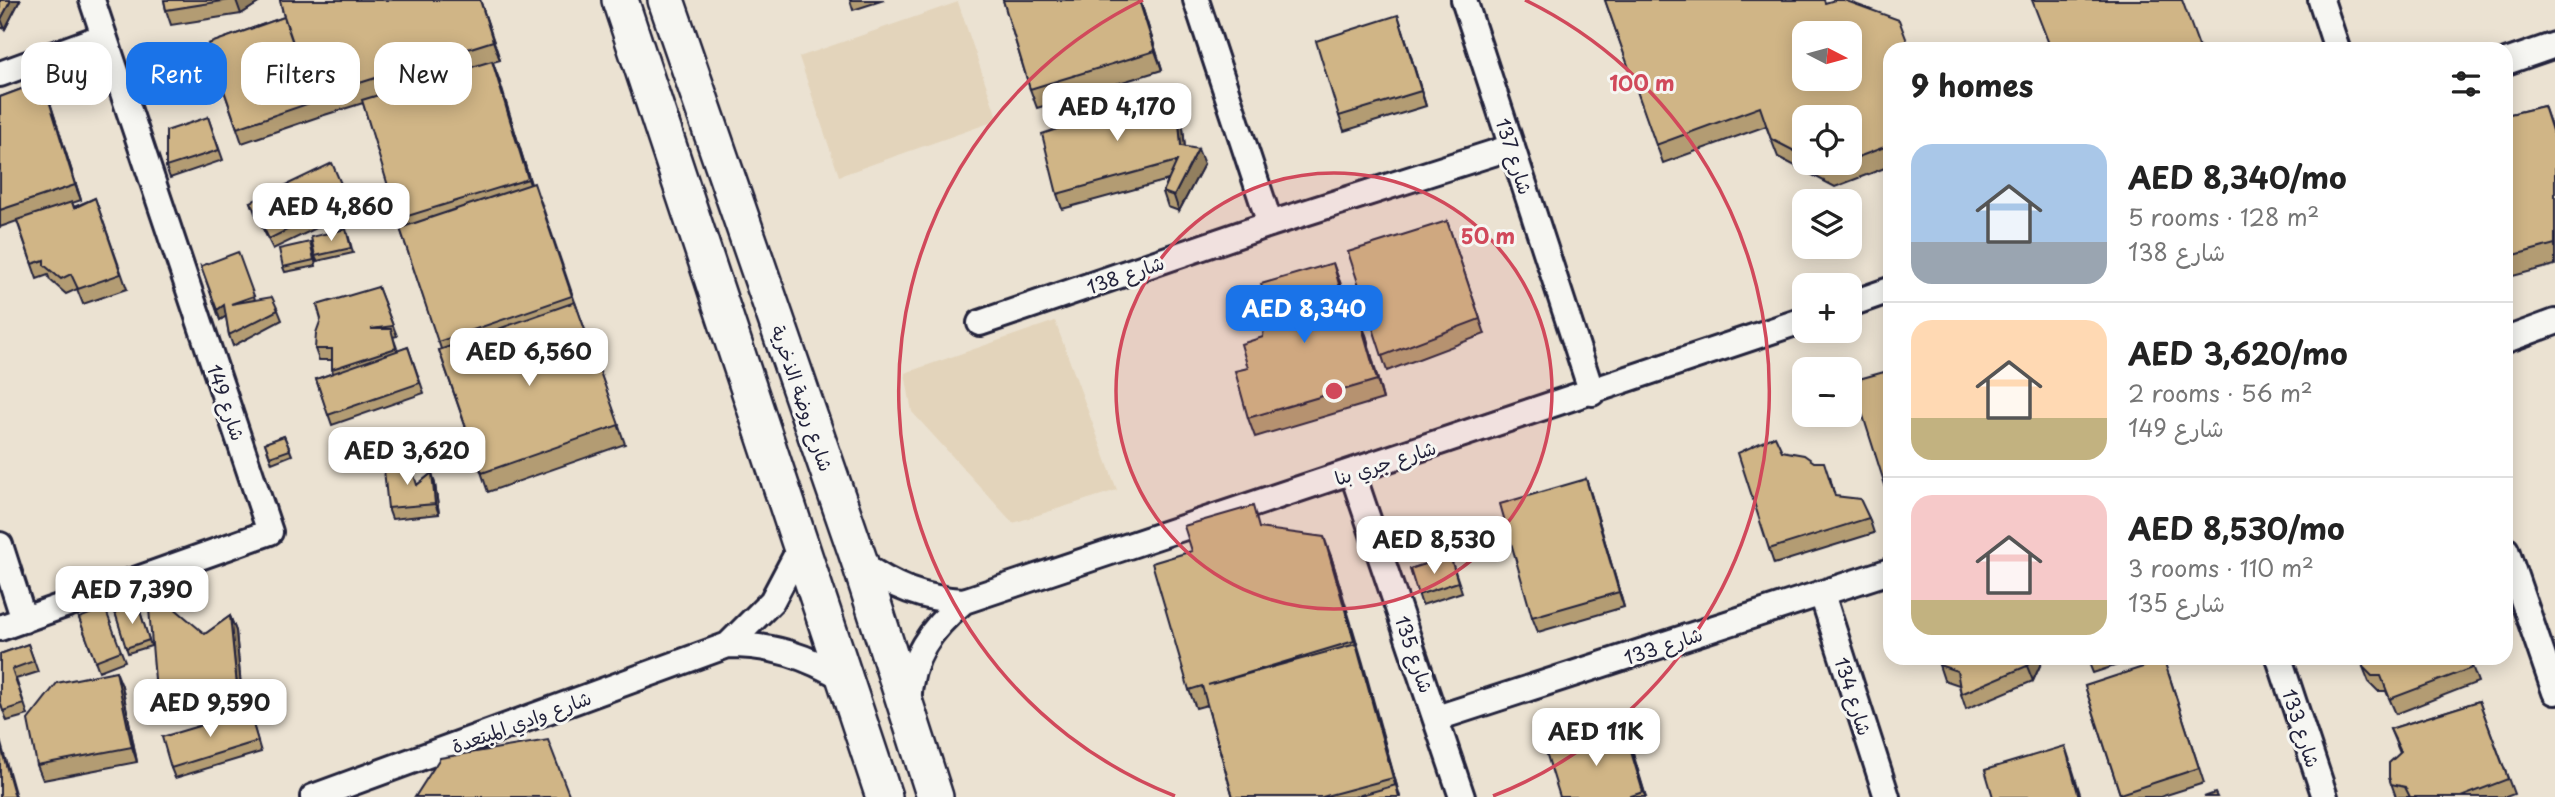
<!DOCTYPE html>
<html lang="en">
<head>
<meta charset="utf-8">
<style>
	:root { --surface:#fff; --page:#f2f2f2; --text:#222; --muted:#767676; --line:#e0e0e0; --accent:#1a73e8 }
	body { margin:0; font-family:"Playpen Sans","Playpen Sans Arabic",sans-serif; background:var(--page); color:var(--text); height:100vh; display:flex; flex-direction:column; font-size:26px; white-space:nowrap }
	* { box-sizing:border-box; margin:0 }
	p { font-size:23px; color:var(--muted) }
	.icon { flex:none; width:38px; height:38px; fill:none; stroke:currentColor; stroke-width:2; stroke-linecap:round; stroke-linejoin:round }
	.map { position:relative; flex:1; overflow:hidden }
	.panel { position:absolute; left:1883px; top:42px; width:630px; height:623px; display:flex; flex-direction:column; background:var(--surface); border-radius:21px; box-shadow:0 4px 18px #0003 }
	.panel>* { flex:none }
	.top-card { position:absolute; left:21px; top:42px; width:665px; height:63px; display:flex; gap:14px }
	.needle { width:46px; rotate:96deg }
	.controls { position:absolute; left:1792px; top:21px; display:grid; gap:14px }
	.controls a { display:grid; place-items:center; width:70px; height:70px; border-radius:14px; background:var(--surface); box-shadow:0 4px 18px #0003; font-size:35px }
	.price { position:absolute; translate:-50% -60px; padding:0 16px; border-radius:14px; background:#fff; color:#222; font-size:23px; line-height:46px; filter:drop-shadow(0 2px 4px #0008) }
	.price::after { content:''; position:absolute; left:50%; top:42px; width:21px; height:16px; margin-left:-10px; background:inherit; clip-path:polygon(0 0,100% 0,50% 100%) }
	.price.selected { background:var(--accent); color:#fff }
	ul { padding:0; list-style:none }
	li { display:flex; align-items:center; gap:21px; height:175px; padding:0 28px }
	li+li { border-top:2px solid var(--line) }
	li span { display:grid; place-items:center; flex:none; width:196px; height:140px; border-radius:21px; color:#555 }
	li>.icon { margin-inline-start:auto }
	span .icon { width:84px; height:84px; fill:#fffc; stroke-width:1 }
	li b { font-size:30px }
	h2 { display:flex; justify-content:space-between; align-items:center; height:84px; padding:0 28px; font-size:30px }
	.tag { padding:0 24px; border-radius:21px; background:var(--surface); box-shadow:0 4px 18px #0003; font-size:24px; line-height:63px }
	.tag.selected { background:var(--accent); color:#fff }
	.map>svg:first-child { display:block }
</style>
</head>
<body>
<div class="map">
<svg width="2555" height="797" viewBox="0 0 2555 797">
	<rect width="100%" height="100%" fill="#ebe2d2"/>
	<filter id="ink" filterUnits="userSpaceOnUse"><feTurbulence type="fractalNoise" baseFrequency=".0143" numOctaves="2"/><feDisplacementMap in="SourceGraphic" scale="14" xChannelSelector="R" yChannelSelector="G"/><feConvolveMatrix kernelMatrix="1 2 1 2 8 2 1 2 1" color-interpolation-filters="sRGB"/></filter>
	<g filter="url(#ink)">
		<path fill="#e3d4bb" d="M958 2 998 120 839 176 799 57Z
			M1055 321 1117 490 1013 523 912 412 905 373Z"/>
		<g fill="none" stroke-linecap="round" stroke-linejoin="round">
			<defs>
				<path id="street" d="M1196 0 1270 224
					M1464 0 1592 393
					M2321 0 2337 49
					M2506 62 2555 45
					M0 74 104 36
					M1850 304 1890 290
					M980 323 1270 224 1512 147
					M2506 340 2555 322
					M1352 472 1462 797
					M0 545 24 620
					M2506 550 2555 692
					M860 563C893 587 923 599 964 601L1804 320
					M1822 594 1887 797
					M0 628 270 532 92 0
					M728 645C773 645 807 656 845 679
					M2279 658 2325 797
					M908 703C910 657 930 629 964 601
					M1437 718 1890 571
					M313 797 728 645 772 601 801 546"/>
				<path id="secondary" d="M620 0 884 797
					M666 0 860 563 935 797"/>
			</defs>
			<use href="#street" stroke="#22223b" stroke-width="30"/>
			<use href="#secondary" stroke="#22223b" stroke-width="40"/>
			<use href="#street" stroke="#f6f6f2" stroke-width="24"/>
			<use href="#secondary" stroke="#f6f6f2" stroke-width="35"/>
		</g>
		<path fill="#b39c73" stroke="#22223b" stroke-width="2" fill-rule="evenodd" d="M0 0H20L5 29 0 27Z
			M164 0H263L241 14 171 25 166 10Z
			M280 0H480L500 60 493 62 531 184 541 202 575 302 625 444 488 492 439 350 441 349 400 228H402L363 103 318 117 242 143 208 44 284 17Z
			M850 0H884L853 10Z
			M1003 0H1140L1162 70 1037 108 1030 89Z
			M1605 0 1825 3 1890 49V166L1835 187 1778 157 1766 126 1663 163ZM1804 117H1850V163H1804Z
			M1403 30 1426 106 1344 131 1339 116Z
			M43 81 81 200 72 203 74 207 95 198 127 289 83 304 77 289 66 294 50 280 48 275 37 279 17 221 0 227V97Z
			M1142 87 1145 97 1160 95 1165 110 1166 116 1178 112 1183 127 1185 147 1204 164 1179 211 1168 207 1163 192 1168 180 1062 209 1057 194 1087 119Z
			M2544 106 2555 137V265L2513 276 2506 272V115Z
			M208 117 223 160 170 178 166 167Z
			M348 200 352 211 273 249 255 213 251 202Z
			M1447 221 1485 334 1387 371 1382 356Z
			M348 234 353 253 317 261 315 256Z
			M312 247 316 266 285 272 283 267Z
			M201 266 254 296 255 300 278 310 282 320 233 346 229 335 226 316 220 320Z
			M1340 282 1350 316 1366 335 1383 399 1255 437 1248 418V368L1263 337Z
			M378 287 397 336 393 337 398 351 408 347 424 393 332 425 316 379 333 373 332 369V360H319L315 349Z
			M1890 388V498L1885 485Z
			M284 436 292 455 272 463 265 443Z
			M1782 451 1830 477 1835 497 1869 518 1874 533 1774 564 1769 549Z
			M432 473 435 484 439 514 392 519 388 508Z
			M1586 479 1591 494 1624 607 1538 632 1532 617Z
			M1261 528 1331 556 1400 797H1233L1207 705 1196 708 1189 690 1192 551Z
			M1450 556 1462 592 1422 605 1410 569Z
			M138 605 151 646 128 653 115 612Z
			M230 616 236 631 243 710 163 718 157 703 205 634Z
			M79 618 121 651 125 661 99 671Z
			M28 644 38 672 16 679 28 715 7 721 0 701V654Z
			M2087 658H2139L2093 673Z
			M2469 658 2478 682 2396 714 2386 691H2378L2369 682 2363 667Z
			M2042 661 2033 681 1966 709 1961 694 1959 685 1944 680 1939 665Z
			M2169 675 2204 783 2160 797H2121L2085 686Z
			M122 686 137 762 43 780 37 765Z
			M2479 701 2514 794 2506 797H2396L2389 777 2400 753 2390 729Z
			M249 711 261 752 175 778 171 768Z
			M1624 728 1646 797H1560Z"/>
		<path fill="#927f5e" stroke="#22223b" stroke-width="2" d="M11 0H20L5 29 1 19Z
			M236 0H263L241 14Z
			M480 0 500 60 493 41Z
			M1139 0H1140L1162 70 1155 51Z
			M1398 15 1403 30 1426 106 1421 91Z
			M492 61 499 79 535 198 528 179Z
			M43 81 48 96 81 200 75 185Z
			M1160 95 1165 110 1168 132 1163 117Z
			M1178 112 1183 127 1186 161 1181 146Z
			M1198 149 1204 164 1179 211 1174 196Z
			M1333 263 1340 282 1355 335 1348 316Z
			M224 305 228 315 220 320 217 310Z
			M1359 317 1366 335 1383 399 1377 380Z
			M432 473 435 484 439 514 435 504Z
			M1586 479 1591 494 1624 607 1619 592Z
			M1324 537 1331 556 1363 663 1400 797H1399L1393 778 1358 651Z
			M230 616 236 631 243 710 238 696Z
			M2031 658H2042V661L2033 681 2027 666Z
			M116 671 122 686 137 762 132 747Z
			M1624 728 1630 743 1646 797 1643 792Z
			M0 740 16 797H15L0 744Z
			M2065 746 2070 761 2081 797H2079Z"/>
		<path fill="#d0b586" stroke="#22223b" stroke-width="2" fill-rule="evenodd" d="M0 0H11L1 19 0 18Z
			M164 0H229L166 10Z
			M280 0H480L493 41 312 98 283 13Z
			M1003 0H1139L1155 51 1030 89Z
			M1605 0H1824L1825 3 1835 0H1844L1899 20 1910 49H1890V145L1850 160V117H1804V156L1771 139 1760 107 1656 145ZM1804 33H1850V79H1804Z
			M2032 0H2182L2200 49H2051Z
			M1398 15 1421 91 1339 116 1316 41Z
			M284 17 313 102 237 128 208 44Z
			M492 61 528 179 398 219 362 100Z
			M43 81 75 185 0 210V97Z
			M1142 87 1143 98 1160 95 1163 117 1178 112 1181 146 1198 149 1174 196 1163 192 1177 161 1057 194 1042 134 1087 119 1086 100Z
			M2544 106 2555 140V244L2507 257 2506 115Z
			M208 117 219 150 166 167V131Z
			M332 163 348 200 269 239 251 202Z
			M1818 163H1842L1829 168Z
			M534 183 572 296 438 342 400 228Z
			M95 198 121 274 78 289 71 274 61 279 44 265V260L32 264 17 220 72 202 74 208Z
			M1447 221 1480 319 1382 356 1348 252Z
			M346 229 351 248 315 256 311 237Z
			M310 242 314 260 283 267 279 249Z
			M238 252 254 296 231 304 272 297 278 310 229 335 224 305 217 310 201 266Z
			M1333 263 1348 316 1359 317 1377 380 1248 418 1235 371 1248 368 1241 344 1263 337 1266 304 1261 284Z
			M378 287 393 326 371 329H391L396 348 332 369V349H315L316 333 321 319 317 305Z
			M575 302 619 425 482 473 439 350Z
			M408 347 420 383 328 415 316 379Z
			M1884 372 1890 388V483L1885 485 1852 381Z
			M284 436 290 450 270 457 265 443Z
			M1775 436 1782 451 1804 455 1814 462H1824L1835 496 1860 499 1869 518 1769 549 1738 453Z
			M383 460 411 465 417 485 432 473 435 504 388 508Z
			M1586 479 1619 592 1532 617 1500 504Z
			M1253 506 1259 528 1324 537 1354 641 1208 685 1356 644 1393 778 1322 797H1233L1202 686 1189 690 1152 563 1192 551 1184 526Z
			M1450 556 1458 582 1418 595 1410 569Z
			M138 605 149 640 126 648 115 612Z
			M173 607 205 634 230 616 238 696 157 703 149 609Z
			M105 608 121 651 95 661 79 618Z
			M28 644 34 661 12 669 24 704 3 711 0 701V654Z
			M1938 658H2031L2027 666 1961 694 1957 671 1939 665Z
			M2364 658H2469L2472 668 2390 699 2381 676H2372L2363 667Z
			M2164 660 2199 768 2120 794 2085 686Z
			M116 671 132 747 37 765 28 720 57 683Z
			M2479 701 2508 779 2461 797H2410L2405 787 2391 784 2389 777V763L2401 752 2390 729Z
			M249 711 258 741 171 768 162 737Z
			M1624 728 1643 792 1628 797H1560L1546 752Z
			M548 740 570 797H415L440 758Z
			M0 744 15 797H0Z
			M2065 746 2079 797H1993L1985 770Z
			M1396 785 1399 797H1354Z
			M2215 793 2217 797H2204Z"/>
	</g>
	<circle cx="1334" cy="391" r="218" fill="#d1495b" fill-opacity=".12"/>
	<g fill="none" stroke="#d1495b" stroke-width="3.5">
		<circle cx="1334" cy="391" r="218"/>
		<path d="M1175 796A435 435 0 0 1 1143 0M1525 0A435 435 0 0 1 1493 796"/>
	</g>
	<g text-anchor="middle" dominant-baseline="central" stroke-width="6" stroke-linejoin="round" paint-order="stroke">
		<g font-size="19" fill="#22223b" stroke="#f6f6f2">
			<text transform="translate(1515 156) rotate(72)">شارع 137</text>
			<text transform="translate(1125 274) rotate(-19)">شارع 138</text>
			<text transform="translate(803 398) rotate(71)">شارع روضة الذخرية</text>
			<text transform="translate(227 402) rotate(71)">شارع 149</text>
			<text transform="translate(1385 462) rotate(-18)">شارع جري بنا</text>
			<text transform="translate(1663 645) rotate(-18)">شارع 133</text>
			<text transform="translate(1415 654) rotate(71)">شارع 135</text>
			<text transform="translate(1854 696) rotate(72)">شارع 134</text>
			<text transform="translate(521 721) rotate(-20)">شارع وادي المبتعدة</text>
			<text transform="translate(2302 728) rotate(72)">شارع 133</text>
		</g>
	</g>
	<circle cx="1334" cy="391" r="10" fill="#d1495b" stroke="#f6f6f2" stroke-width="3.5"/>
	<g font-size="21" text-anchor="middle" font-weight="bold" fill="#d1495b" stroke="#f6f6f2" stroke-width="6" stroke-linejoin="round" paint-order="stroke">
		<text x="1642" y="91">100 m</text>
		<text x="1488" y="244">50 m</text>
	</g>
</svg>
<div class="controls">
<a><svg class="needle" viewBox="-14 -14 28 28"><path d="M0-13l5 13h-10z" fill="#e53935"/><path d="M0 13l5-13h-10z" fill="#767676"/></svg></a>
<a><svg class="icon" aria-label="locate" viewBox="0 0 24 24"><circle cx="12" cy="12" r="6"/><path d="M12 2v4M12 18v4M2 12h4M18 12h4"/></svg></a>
<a><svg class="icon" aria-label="layers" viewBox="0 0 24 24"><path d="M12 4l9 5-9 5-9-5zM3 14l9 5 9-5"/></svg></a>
<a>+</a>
<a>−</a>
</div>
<b class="price" style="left:1117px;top:143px">AED 4,170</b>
<b class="price" style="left:331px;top:243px">AED 4,860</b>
<b class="price selected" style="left:1304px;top:345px">AED 8,340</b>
<b class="price" style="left:529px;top:388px">AED 6,560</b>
<b class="price" style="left:407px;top:487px">AED 3,620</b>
<b class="price" style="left:1434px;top:576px">AED 8,530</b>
<b class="price" style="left:132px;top:626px">AED 7,390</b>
<b class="price" style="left:210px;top:739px">AED 9,590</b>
<b class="price" style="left:1596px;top:768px">AED 11K</b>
<div class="top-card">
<a class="tag">Buy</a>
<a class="tag selected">Rent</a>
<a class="tag">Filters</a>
<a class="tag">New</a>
</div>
<section class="panel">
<h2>9 homes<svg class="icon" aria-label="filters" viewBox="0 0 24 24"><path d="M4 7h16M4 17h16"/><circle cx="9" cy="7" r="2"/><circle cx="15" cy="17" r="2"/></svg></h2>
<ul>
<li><span style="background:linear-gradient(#a9c7e8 70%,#9aa5b1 0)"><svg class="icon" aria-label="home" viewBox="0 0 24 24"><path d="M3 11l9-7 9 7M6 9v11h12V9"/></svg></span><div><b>AED 8,340/mo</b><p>5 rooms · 128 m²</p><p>شارع 138</p></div></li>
<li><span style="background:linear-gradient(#ffd9b3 70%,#c2b280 0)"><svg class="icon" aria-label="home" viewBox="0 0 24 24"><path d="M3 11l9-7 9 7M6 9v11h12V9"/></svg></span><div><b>AED 3,620/mo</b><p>2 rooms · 56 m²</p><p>شارع 149</p></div></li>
<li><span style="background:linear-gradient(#f6c9c9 75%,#c2b280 0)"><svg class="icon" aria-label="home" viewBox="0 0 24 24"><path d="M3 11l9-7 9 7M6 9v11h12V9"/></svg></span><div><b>AED 8,530/mo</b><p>3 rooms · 110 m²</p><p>شارع 135</p></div></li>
</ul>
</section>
</div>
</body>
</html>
